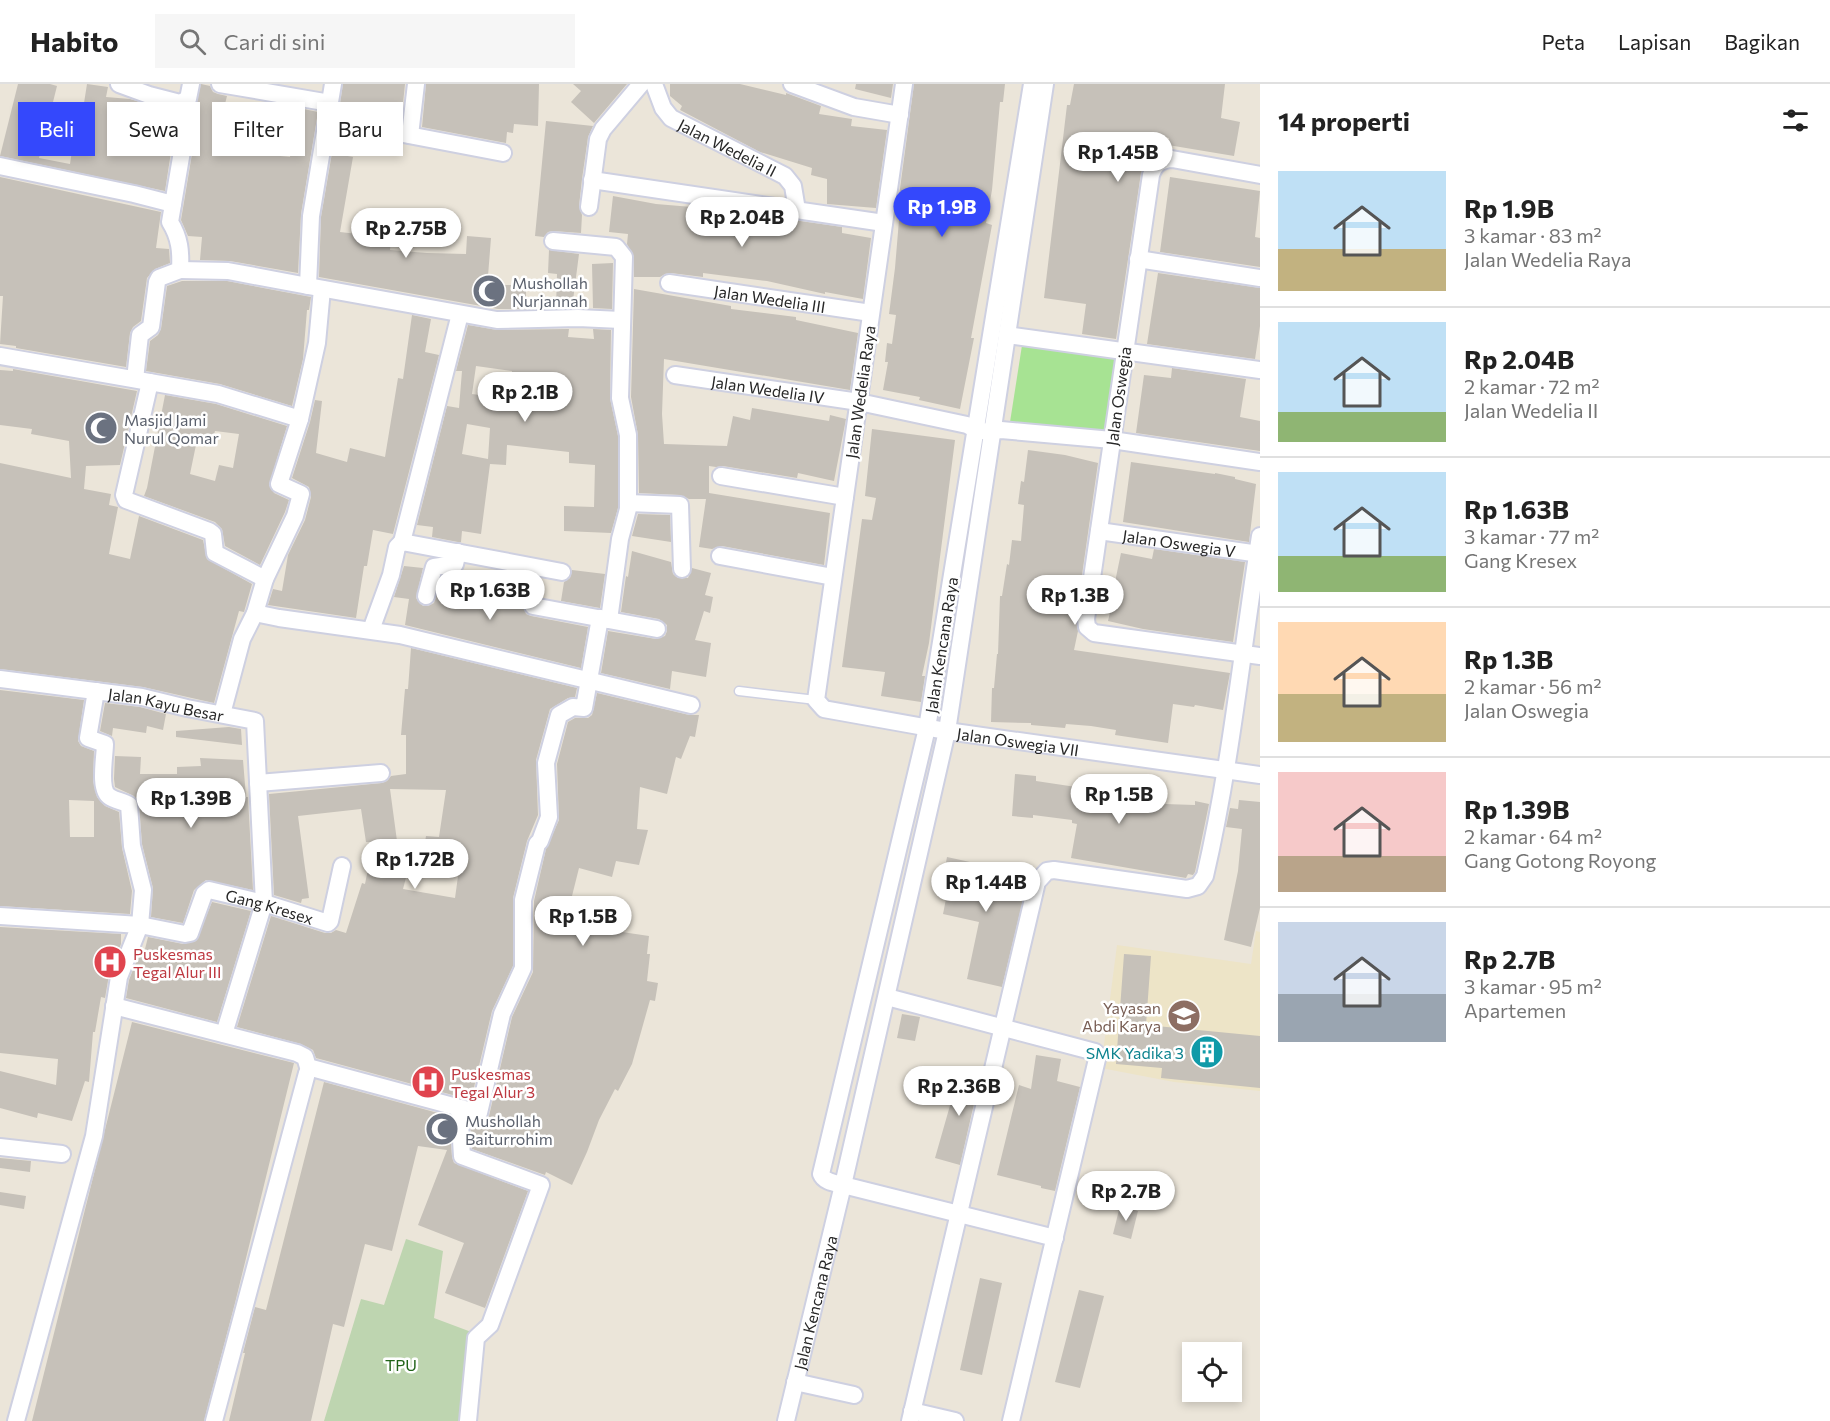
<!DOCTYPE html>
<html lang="id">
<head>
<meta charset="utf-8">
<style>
	:root { --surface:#fff; --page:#f6f6f6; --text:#222; --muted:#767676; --line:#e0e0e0; --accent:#3448fc }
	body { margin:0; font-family:Commissioner,sans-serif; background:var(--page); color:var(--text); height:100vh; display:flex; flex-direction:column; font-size:22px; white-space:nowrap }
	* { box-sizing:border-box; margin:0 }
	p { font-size:20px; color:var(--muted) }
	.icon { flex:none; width:33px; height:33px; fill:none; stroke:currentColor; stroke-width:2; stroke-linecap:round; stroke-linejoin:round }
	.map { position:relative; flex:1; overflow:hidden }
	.panel { display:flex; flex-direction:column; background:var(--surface); width:570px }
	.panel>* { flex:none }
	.banner { position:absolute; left:18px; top:18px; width:570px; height:54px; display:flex; gap:12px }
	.buttons { position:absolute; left:1182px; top:1258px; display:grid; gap:12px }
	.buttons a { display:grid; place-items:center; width:60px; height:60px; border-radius:0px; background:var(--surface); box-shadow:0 3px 9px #0003; font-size:30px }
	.price { position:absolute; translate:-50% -51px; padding:0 14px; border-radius:21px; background:#fff; color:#222; font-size:20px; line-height:39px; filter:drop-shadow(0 2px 3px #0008) }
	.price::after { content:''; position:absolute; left:50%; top:36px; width:18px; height:14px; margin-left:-9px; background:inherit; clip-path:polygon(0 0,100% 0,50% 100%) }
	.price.active { background:var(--accent); color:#fff }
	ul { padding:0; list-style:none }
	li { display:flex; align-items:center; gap:18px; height:150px; padding:0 18px }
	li+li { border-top:2px solid var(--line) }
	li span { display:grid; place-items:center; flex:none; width:168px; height:120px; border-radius:0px; color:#555 }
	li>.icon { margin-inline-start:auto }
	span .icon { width:72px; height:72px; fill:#fffc; stroke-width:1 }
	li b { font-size:26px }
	h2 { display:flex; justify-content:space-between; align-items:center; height:72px; padding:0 18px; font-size:26px }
	.tag { padding:0 21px; border-radius:0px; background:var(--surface); box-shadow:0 3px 9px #0003; font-size:21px; line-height:54px }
	.tag.active { background:var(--accent); color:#fff }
	header { display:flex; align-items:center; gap:36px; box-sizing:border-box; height:84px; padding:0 30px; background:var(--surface); border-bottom:2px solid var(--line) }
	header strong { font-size:28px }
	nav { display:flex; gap:33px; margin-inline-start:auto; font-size:21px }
	.search { width:420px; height:54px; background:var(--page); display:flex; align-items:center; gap:15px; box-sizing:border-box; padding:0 21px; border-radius:0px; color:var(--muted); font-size:22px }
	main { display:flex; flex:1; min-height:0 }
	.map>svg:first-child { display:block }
</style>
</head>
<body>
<header>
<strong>Habito</strong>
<div class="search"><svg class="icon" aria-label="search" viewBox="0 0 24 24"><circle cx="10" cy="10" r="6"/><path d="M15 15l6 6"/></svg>Cari di sini</div>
<nav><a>Peta</a><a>Lapisan</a><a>Bagikan</a></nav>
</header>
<main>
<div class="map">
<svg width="1260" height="1337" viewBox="0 0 1260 1337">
	<rect width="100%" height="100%" fill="#ebe5d9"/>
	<path fill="#ede4c7" d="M1256 847 1260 848V1007L1174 998 1101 984 1117 861 1251 880Z"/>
	<path fill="#a7e393" d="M1023 255 1120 273 1107 352 1010 338Z"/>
	<path fill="#bed5b0" d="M406 1155 443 1167 434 1234 474 1249 461 1337H324L361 1215 384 1221Z"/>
	<path fill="#c6c1b9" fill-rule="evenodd" d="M18 0H50L57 2 39 74 70 80 74 54 70 53 72 37 81 38 87 0 108 3 106 13 130 15 177 29 165 107 0 72Z
		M201 0 210 2 213 8 218 10 227 12 225 20 223 19 220 63 243 66V68L290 73 294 23 318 28 301 130 298 189 230 177 200 176 202 153 188 152 181 136 198 34 196 21Z
		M343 0H405L401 39 338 33Z
		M426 0H539L538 42 514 40 513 49 507 48 506 59 422 43Z
		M573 0H627L594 39 571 18 581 7Z
		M670 0H740L786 11V9L821 22 819 30 852 35 851 42 887 46 876 124 827 120V95L811 91 812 84 760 68 680 26 682 22 670 12Z
		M856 0H893L891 14 855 5Z
		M914 0H1005L1003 18H1000L992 106 986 139 992 141 971 254H974L960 325 919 316 920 313 883 306 888 278H885L887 259 892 260 896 231 889 230 895 184 901 112H899Z
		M1074 0H1225L1221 34 1240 38 1234 72 1168 61 1169 54 1141 49 1137 80 1144 81 1141 89 1116 255 1082 250 1086 220 1044 214 1067 21H1070Z
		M546 37 593 42 588 53 582 95 579 122 582 131 581 149 553 147 548 148 544 153 535 152Z
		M332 69 353 73 340 148 391 154 390 166 427 169 466 170 467 152 491 154 488 192 500 194V201H526V225H498L319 193 321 133Z
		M0 93 161 128 156 164 169 165 170 179 155 185 147 194 141 237 133 243 130 249 126 283 16 264V262L0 260 3 212H0Z
		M1170 93 1260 107 1255 153 1260 154V183L1160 168Z
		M613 112 656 120 692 123 691 136H737L738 128 842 143V149L871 154 863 215 825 208V210L767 197 703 189V193L671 189 665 190 660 193H634V173L627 160 628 150 609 148Z
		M549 166 579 170 572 224H556L557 190 548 189Z
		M613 179 612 225 593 224 592 180Z
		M1158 189 1260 204V242L1255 275 1147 260Z
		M182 197H227L311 213 309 226H307L303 275 292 322 220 300 146 287 150 257 158 251 161 245 167 202Z
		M634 205 731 222V225L796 233V236L858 249 850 306 664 275 662 330 664 360 727 362 733 332 750 336 752 324 829 337 830 331 846 335 834 397 798 389 797 394 723 382 716 383 709 382V409L830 429 824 481 722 462 712 465 699 463 706 415H689L680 411 639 409 638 351 631 313Z
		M412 231 431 235 425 268 439 271 393 450 373 446 367 482H364L356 534 268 521 273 505 282 507 288 471 305 436 311 413 309 403 292 394 310 338 315 316 322 317 316 369 347 378 350 364 385 373 398 294 403 295Z
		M468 241 497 246 569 245 568 253 594 255 593 245 611 246 610 314 618 352V424L611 449 564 447V422L594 423 595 381 569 379V368L507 361 506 381 490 380 481 450 462 447 461 458H458L432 453 433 443 417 441 447 322 459 324 462 287H456ZM476 282 512 287 509 315 472 310ZM467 340 490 344 488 375 462 370Z
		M1172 284 1246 295 1240 333 1260 337V367L1136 349 1144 291 1171 294Z
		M13 285 137 307 120 381 86 382 84 405 111 410 109 421 118 423 109 470 130 475 139 432 203 456 207 475 252 500 244 528 239 527 214 619 143 603 0 585V379L71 394 69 357 31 350 32 345 0 341V286L13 287Z
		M165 311 216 320 287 342 269 401 274 409 289 416 285 428 260 481 225 462 222 445 215 438 144 412 147 404ZM215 347 239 350 233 384 219 381 215 397 190 390 197 356 212 359Z
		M872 345 955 356 929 559 922 592H925L921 618 881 612 885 588 842 583 862 435 872 436 876 414 865 412Z
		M1028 366 1065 371 1098 379 1076 533 1078 547 1074 566 1230 589 1223 626 1195 621 1194 623 1173 620 1168 659 1115 651 1116 646 1091 642 1066 640 1065 644 1031 641V639L991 638 992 604H994L997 570H998L1000 512H1002L1007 480 1009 481 1012 456 1021 457 1024 421 1018 420 1021 397 1024 398Z
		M1131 378 1215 390V389L1235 393V395L1256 400 1249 458 1123 438Z
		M638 430 670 431 671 458 632 452Z
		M1154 465 1245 478 1233 558 1143 545 1108 537 1117 498H1115L1121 469 1152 475Z
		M632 467 671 478 673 490 678 494H688L692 484 711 489 705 511 713 513 710 529 704 527 695 556 711 559 706 593 672 587 670 605 601 589 608 547 656 555 665 552 667 547V541L659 535 621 528 626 492 628 493Z
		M404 482 423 484 416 514 423 522H428L434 519 442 492 473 495 472 511 523 522 526 530 531 532 588 543 581 584 405 541 409 515 394 513Z
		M572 486 605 490 600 524 561 517 564 498 570 494Z
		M411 564 577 604 575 613 568 614 550 625 536 676 538 731 527 757 513 814V882L492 927 471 1016 316 974 313 966 301 960 237 943 271 832 325 849H331L336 846 346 849 362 799 365 800 370 775 408 786 403 805 455 814 461 771 424 764 426 752 439 753 446 706 390 705 397 757 377 759 366 758 361 725 298 732 309 814 302 815 301 819 274 811 269 710 382 699 387 697 391 692 406 690V651H401L405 605H408Z
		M0 606 84 616 78 657 81 662 94 667 93 697 97 713 105 722 119 728 122 764 132 807 130 830 0 822ZM69 716 94 717V753H70Z
		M597 609 689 631H699L695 653 690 652 681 675 676 673 667 710 640 703 637 745 648 746 639 781 616 777 612 793 579 784 571 816 607 825 602 845 649 852 647 870H650L647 897 658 899 655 917 650 916 632 980 618 1007 615 1005 599 1036 587 1068 572 1101 546 1088 545 1091 472 1065 470 1038 482 1039 489 1032 512 933 533 888 534 817 546 765 559 736 557 680 568 638 575 634H588L592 631Z
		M105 619 140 623 166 630 163 646 147 642 146 649 113 644 112 652 100 647Z
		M229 643 241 645 242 661 176 653V647Z
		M115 672 141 673 140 690H177V683L201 682 200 674 243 676 246 713H248L253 806 206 796 194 806 183 839 151 833 153 804 142 760 139 720 134 712 115 703 114 695Z
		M1015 690 1036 692V697L1076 703V700L1130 707 1129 709 1165 710V720L1195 721V717L1209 720 1195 788 1193 791 1188 790 1186 794 1071 774 1077 740 1072 739V736L1033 731V734L1012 732Z
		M1239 716 1260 718V824L1251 863 1224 856 1238 787 1242 745 1226 743 1230 724 1238 725Z
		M947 773 1029 791 1002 903 967 895 979 838 943 830 948 805 941 804Z
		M212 818 251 827 217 938 126 914 129 896 140 868 144 869 148 853 183 860 196 857Z
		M0 843 121 850V860L109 891 105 914 101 913 95 948H93L89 998 85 997 72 1037 38 1029 37 1034 0 1024V987L56 1001 58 975 0 969Z
		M1124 870 1151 872 1146 941 1260 952V1004L1161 994 1162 984 1116 980Z
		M902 930 920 933 915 957 897 954Z
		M132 938 294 979 235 1219 204 1337H32Z
		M1036 971 1061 975 1057 997 1080 1003 1055 1107 1041 1104V1102L997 1091 1019 1001 1031 1005Z
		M961 983 981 989 960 1081 935 1074Z
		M324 998 449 1032 452 1073 454 1079 528 1107 485 1224 445 1209 464 1159 418 1141 447 1066 418 1062 392 1167 365 1160 344 1243 333 1240 311 1337H229L245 1269H243L255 1223 266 1226Z
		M0 1074 31 1077 30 1088 0 1084Z
		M0 1108 26 1112 24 1125 0 1121Z
		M1120 1122 1138 1127 1131 1155 1113 1150Z
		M980 1194 1002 1199 982 1291 960 1286Z
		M1079 1206 1104 1212 1080 1304 1055 1298Z"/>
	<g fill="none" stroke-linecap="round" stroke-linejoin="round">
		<defs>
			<path id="service" d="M739 607 816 616"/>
			<g id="minor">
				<path d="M119 0 149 11 180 19 188 15 191 0"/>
				<path d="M220 0 330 19"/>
				<path d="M333 0 311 132 308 202 497 236 578 234 621 236"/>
				<path id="s1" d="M654 0 663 24 671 34 785 92 793 102 797 126"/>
				<path d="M792 0 854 23 900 31"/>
				<path id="s2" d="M904 0 816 616 824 625 947 647 1260 691"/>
				<path d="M1032 0 927 644 821 1090C824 1098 835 1099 843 1101L1055 1154"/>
				<path d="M327 42 398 49 503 69"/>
				<path d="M410 51 416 0"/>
				<path d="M0 82 134 110 173 120"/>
				<path d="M1260 91 1172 75C1160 76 1155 80 1151 91L1086 535 1087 543 1094 549 1260 572"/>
				<path d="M592 96 884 139"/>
				<path d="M589 123 598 55 603 45 641 0"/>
				<path d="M553 157 616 163 624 173 620 314 628 351V425L620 455 609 536"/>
				<path d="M1138 175 1260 194"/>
				<path d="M180 186 228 187 308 202"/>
				<path id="s3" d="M669 199 871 229"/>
				<path d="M1007 251 1260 286"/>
				<path d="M0 272 218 310 300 335"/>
				<path id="s4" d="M675 291 859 318 967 341C978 348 988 349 1001 346L1112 356 1260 378"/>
				<path d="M135 295 140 251 151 243 157 198 159 194 180 186C181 168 180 154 170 138L188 32 185 18"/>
				<path d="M150 298 124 411 126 416 209 447 213 450 215 469 265 495"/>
				<path d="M721 392 845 413"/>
				<path d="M628 419 680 421 682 485"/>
				<path id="s5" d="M1099 447 1260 470"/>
				<path d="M402 458 460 230"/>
				<path d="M720 472 833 493"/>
				<path d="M426 512 434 483 455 480 458 468"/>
				<path d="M533 522 657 545"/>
				<path d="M255 529 279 534 400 551 691 621"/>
				<path d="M371 546 391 491 397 463 402 458 562 488"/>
				<path id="s6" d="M0 595 142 613 187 624 255 637 264 819 224 950"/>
				<path d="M222 630 242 555 255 529 265 495 295 432 301 410 279 400 300 335 317 259 322 205"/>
				<path d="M258 699 381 689"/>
				<path id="s7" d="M0 832 140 841 185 850 190 849 204 810 209 806 264 819 328 839 330 837 342 782"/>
				<path d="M887 913 1095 968 1098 971 1011 1337"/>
				<path d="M114 922 297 969 305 973 308 983 479 1029 502 930 523 884V816L537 760 540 757 549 733 546 679 559 631 573 623 584 624 600 534"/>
				<path d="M459 1024 462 1072 541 1101 490 1241 476 1254 468 1337"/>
				<path d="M0 1063 62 1070"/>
				<path d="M795 1298 854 1311"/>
				<path d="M912 1327 955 1337"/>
				<path d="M16 1337 94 1052 119 893 140 841 143 806 132 762 129 721C123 717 116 717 110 713 98 706 105 672 105 660L88 654 96 607"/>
				<path d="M214 1337 307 989"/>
				<path id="s8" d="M786 1337 843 1101 947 647 1045 0"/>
				<path d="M910 1337 1037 798 1047 787 1054 786 1187 805 1198 802 1205 792C1231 680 1242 566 1260 452"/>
			</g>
		</defs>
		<use href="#service" stroke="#ced0e1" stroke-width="11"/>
		<use href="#minor" stroke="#ced0e1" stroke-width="20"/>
		<use href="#service" stroke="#fff" stroke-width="8"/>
		<use href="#minor" stroke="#fff" stroke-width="16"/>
	</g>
	<defs>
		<symbol id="mosque-disc" viewBox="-11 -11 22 22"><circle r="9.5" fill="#6b7280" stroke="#fff"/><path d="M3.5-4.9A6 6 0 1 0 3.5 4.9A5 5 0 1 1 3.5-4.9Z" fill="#fff"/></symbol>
		<symbol id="hospital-disc" viewBox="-11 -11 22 22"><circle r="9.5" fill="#e0444e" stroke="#fff"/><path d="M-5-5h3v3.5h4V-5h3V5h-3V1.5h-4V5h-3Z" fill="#fff"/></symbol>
		<symbol id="school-disc" viewBox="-11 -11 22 22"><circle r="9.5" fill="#8d6e63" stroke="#fff"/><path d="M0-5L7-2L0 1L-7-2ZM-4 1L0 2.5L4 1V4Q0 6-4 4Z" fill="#fff"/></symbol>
		<symbol id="building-disc" viewBox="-11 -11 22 22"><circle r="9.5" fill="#0f9aa8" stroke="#fff"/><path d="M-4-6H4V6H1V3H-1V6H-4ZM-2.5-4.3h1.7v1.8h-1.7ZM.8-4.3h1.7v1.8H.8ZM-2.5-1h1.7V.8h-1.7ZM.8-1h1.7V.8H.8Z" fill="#fff"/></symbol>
	</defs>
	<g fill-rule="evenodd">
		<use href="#mosque-disc" x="470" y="188" width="38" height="38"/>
		<use href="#mosque-disc" x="82" y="325" width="38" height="38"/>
		<use href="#hospital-disc" x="91" y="859" width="38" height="38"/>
		<use href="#school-disc" x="1165" y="913" width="38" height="38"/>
		<use href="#building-disc" x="1188" y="949" width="38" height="38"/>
		<use href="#hospital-disc" x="409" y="979" width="38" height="38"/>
		<use href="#mosque-disc" x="423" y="1026" width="38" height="38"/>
	</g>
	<g text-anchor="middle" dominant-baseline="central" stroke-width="5" stroke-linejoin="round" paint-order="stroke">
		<g font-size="16" fill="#282828" stroke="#fff">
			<text stroke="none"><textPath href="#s1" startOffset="102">Jalan Wedelia II</textPath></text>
			<text stroke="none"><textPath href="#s3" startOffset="102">Jalan Wedelia III</textPath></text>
			<text stroke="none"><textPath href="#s4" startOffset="94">Jalan Wedelia IV</textPath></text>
			<text transform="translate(860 308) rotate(-82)">Jalan Wedelia Raya</text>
			<text transform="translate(1118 312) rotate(-82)">Jalan Oswegia</text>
			<text stroke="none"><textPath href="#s5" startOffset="81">Jalan Oswegia V</textPath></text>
			<text transform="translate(941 561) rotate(-81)">Jalan Kencana Raya</text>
			<text stroke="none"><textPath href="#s6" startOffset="168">Jalan Kayu Besar</textPath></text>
			<text stroke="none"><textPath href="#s2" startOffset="831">Jalan Oswegia VII</textPath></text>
			<text stroke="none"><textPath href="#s7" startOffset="302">Gang Kresex</textPath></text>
			<text stroke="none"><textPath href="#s8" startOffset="122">Jalan Kencana Raya</textPath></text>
		</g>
		<g font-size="16" fill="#5b616d" stroke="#fff" text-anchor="start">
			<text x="512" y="198">Mushollah<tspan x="512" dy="18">Nurjannah</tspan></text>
			<text x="124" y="335">Masjid Jami<tspan x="124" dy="18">Nurul Qomar</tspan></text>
			<text x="465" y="1036">Mushollah<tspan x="465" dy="18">Baiturrohim</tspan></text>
		</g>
		<g font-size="16" fill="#be3a42" stroke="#fff" text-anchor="start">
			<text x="133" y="869">Puskesmas<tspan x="133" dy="18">Tegal Alur III</tspan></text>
			<text x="451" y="989">Puskesmas<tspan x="451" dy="18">Tegal Alur 3</tspan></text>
		</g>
		<g font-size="16" fill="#785e54" stroke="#fff" text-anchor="end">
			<text x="1161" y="923">Yayasan<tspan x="1161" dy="18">Abdi Karya</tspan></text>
		</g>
		<g font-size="16" fill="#0d838f" stroke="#fff" text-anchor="end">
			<text x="1184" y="968">SMK Yadika 3</text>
		</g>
		<g font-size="16" fill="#216418" stroke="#fff">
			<text x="401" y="1280">TPU</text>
		</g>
	</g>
</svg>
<div class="buttons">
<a><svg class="icon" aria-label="locate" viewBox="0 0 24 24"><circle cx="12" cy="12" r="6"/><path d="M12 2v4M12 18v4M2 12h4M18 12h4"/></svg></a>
</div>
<b class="price" style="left:1118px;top:99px">Rp 1.45B</b>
<b class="price active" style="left:942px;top:154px">Rp 1.9B</b>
<b class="price" style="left:742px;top:164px">Rp 2.04B</b>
<b class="price" style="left:406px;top:175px">Rp 2.75B</b>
<b class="price" style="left:525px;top:339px">Rp 2.1B</b>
<b class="price" style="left:490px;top:537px">Rp 1.63B</b>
<b class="price" style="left:1075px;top:542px">Rp 1.3B</b>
<b class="price" style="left:1119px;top:741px">Rp 1.5B</b>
<b class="price" style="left:191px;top:745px">Rp 1.39B</b>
<b class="price" style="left:415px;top:806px">Rp 1.72B</b>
<b class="price" style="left:986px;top:829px">Rp 1.44B</b>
<b class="price" style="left:583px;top:863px">Rp 1.5B</b>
<b class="price" style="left:959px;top:1033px">Rp 2.36B</b>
<b class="price" style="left:1126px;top:1138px">Rp 2.7B</b>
<div class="banner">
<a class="tag active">Beli</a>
<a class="tag">Sewa</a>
<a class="tag">Filter</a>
<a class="tag">Baru</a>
</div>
</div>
<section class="panel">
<h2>14 properti<svg class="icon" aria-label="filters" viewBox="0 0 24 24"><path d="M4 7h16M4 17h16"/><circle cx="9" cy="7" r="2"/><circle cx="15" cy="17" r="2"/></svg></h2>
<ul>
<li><span style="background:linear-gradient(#bfe0f5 65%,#c2b280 0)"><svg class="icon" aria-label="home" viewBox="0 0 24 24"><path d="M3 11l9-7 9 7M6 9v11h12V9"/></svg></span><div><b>Rp 1.9B</b><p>3 kamar · 83 m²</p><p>Jalan Wedelia Raya</p></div></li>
<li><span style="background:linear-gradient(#bfe0f5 75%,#8fb573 0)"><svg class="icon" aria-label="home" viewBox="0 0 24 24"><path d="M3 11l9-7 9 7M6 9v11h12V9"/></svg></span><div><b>Rp 2.04B</b><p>2 kamar · 72 m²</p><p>Jalan Wedelia II</p></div></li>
<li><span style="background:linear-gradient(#bfe0f5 70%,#8fb573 0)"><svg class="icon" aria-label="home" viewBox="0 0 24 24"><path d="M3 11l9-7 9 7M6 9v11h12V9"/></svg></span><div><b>Rp 1.63B</b><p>3 kamar · 77 m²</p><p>Gang Kresex</p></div></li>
<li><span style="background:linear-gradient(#ffd9b3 60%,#c2b280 0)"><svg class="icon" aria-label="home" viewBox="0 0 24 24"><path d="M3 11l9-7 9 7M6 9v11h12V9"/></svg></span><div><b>Rp 1.3B</b><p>2 kamar · 56 m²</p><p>Jalan Oswegia</p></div></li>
<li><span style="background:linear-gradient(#f6c9c9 70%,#b9a48a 0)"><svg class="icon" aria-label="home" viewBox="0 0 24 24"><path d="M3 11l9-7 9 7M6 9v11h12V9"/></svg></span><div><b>Rp 1.39B</b><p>2 kamar · 64 m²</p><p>Gang Gotong Royong</p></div></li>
<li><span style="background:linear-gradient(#c9d6e8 60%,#9aa5b1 0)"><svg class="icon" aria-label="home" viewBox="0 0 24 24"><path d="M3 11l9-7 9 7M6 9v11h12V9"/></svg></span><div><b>Rp 2.7B</b><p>3 kamar · 95 m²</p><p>Apartemen</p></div></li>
</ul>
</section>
</main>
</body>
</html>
